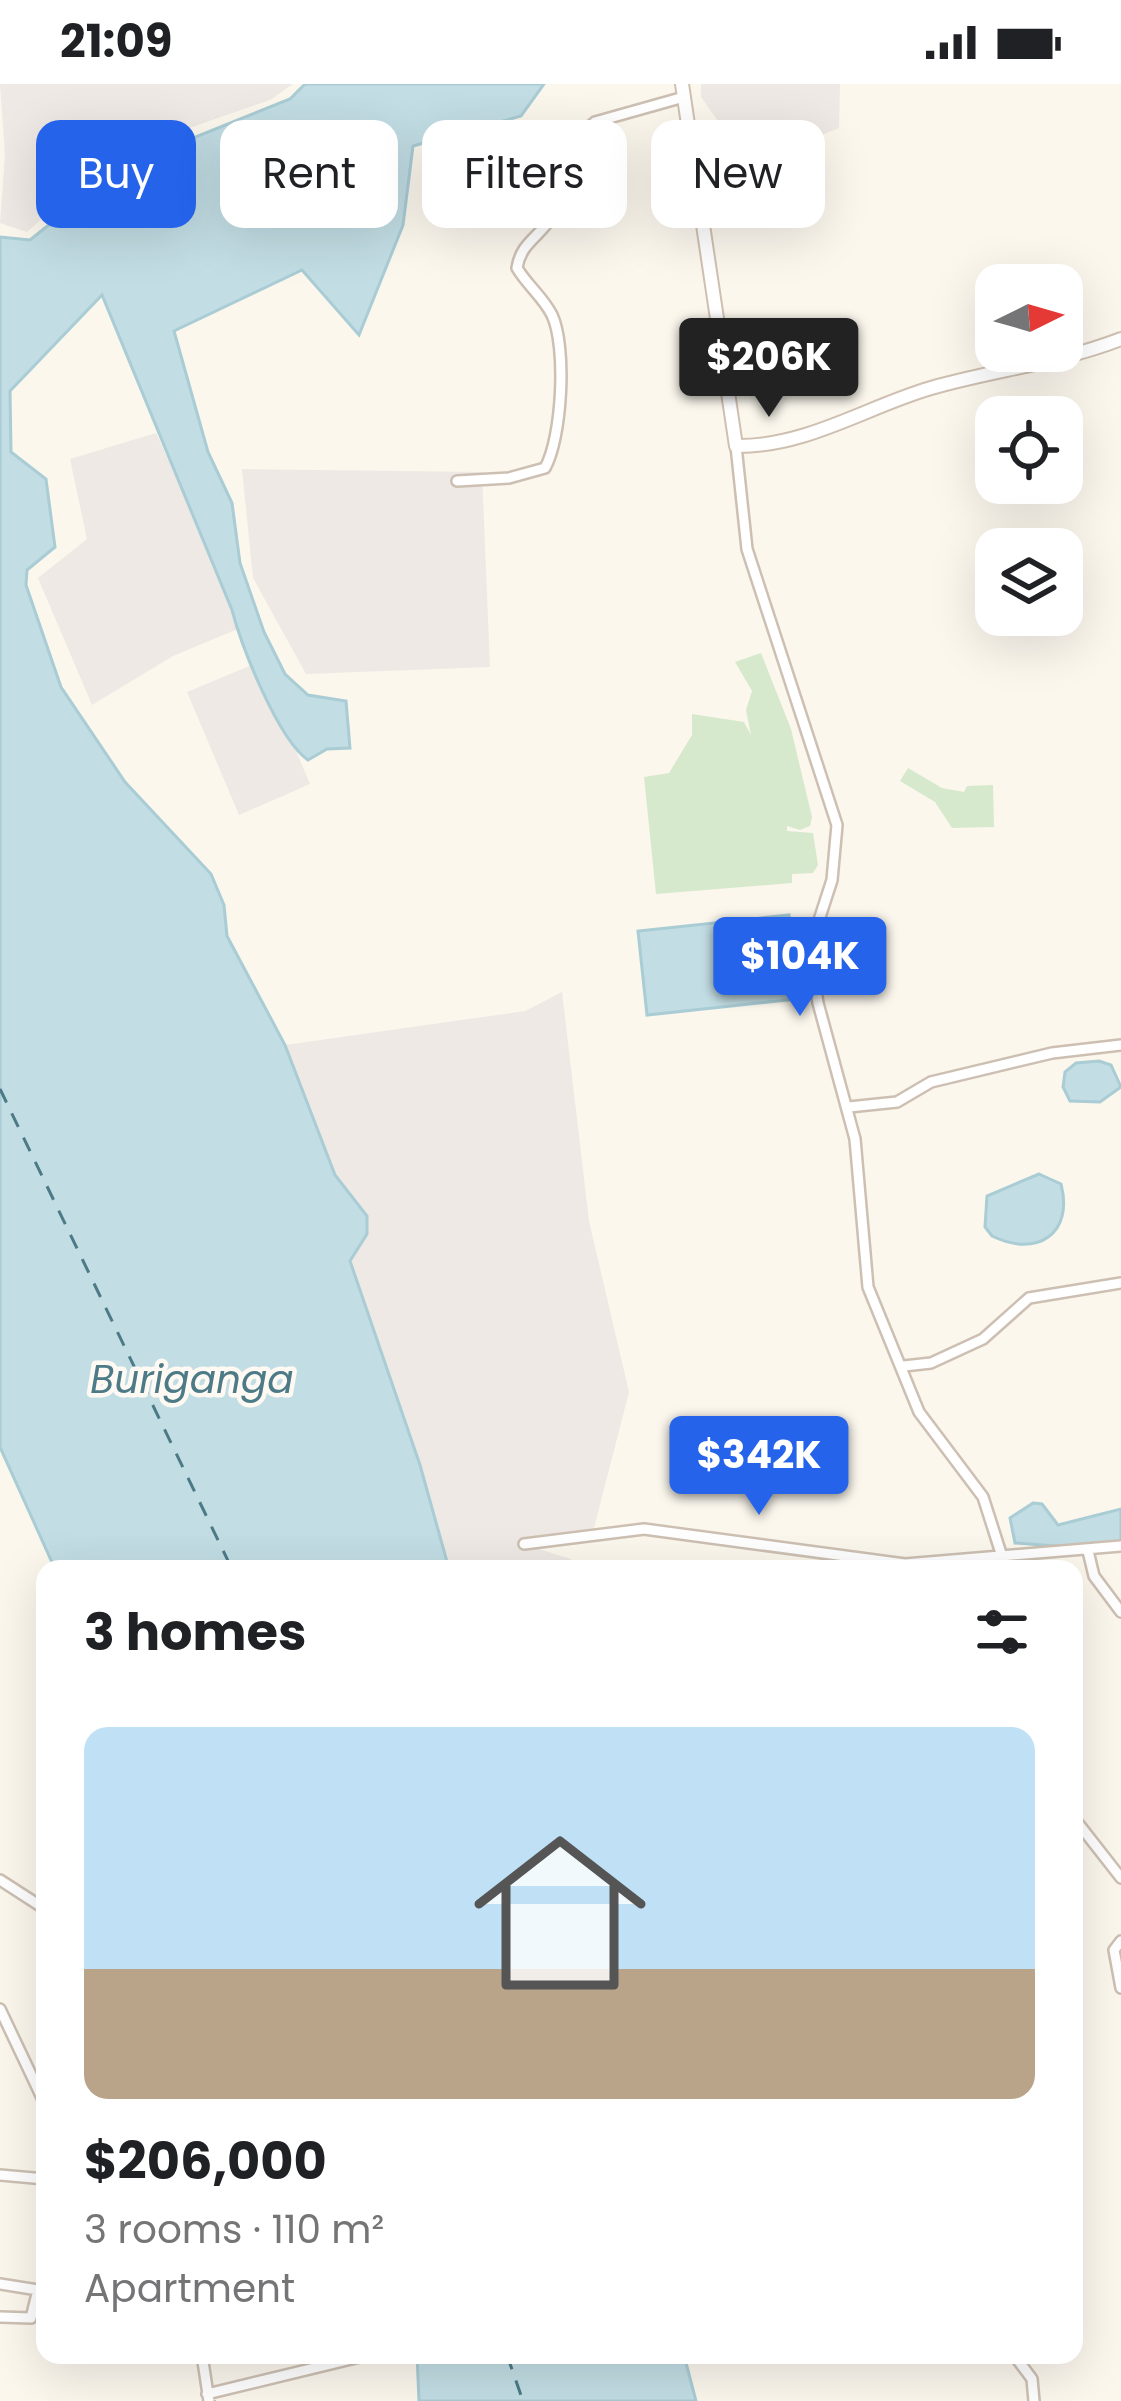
<!DOCTYPE html>
<html lang="en">
<head>
<meta charset="utf-8">
<style>
	:root { --surface:#fff; --page:#f2f2f2; --text:#202124; --muted:#757577; --line:#e0e0e0; --accent:#2563eb }
	body { margin:0; font-family:Poppins,sans-serif; background:var(--page); color:var(--text); height:100vh; display:flex; flex-direction:column; font-size:45px; white-space:nowrap }
	* { box-sizing:border-box; margin:0 }
	p { font-size:39px; color:var(--muted) }
	.icon { flex:none; width:66px; height:66px; fill:none; stroke:currentColor; stroke-width:2; stroke-linecap:round; stroke-linejoin:round }
	.map { position:relative; flex:1; overflow:hidden }
	.panel { position:absolute; left:36px; top:1476px; width:1047px; height:804px; display:flex; flex-direction:column; background:var(--surface); border-radius:24px; box-shadow:0 12px 48px #0002 }
	.panel>* { flex:none }
	.hud { position:absolute; left:36px; top:36px; width:1050px; height:108px; display:flex; gap:24px }
	.needle { width:78px; rotate:85deg }
	.controls { position:absolute; left:975px; top:180px; display:grid; gap:24px }
	.controls a { display:grid; place-items:center; width:108px; height:108px; border-radius:24px; background:var(--surface); box-shadow:0 12px 48px #0002; font-size:60px }
	.price { position:absolute; translate:-50% -102px; padding:0 27px; border-radius:12px; background:var(--accent); color:#fff; font-size:39px; line-height:78px; filter:drop-shadow(0 3px 6px #0008) }
	.price::after { content:''; position:absolute; left:50%; top:72px; width:36px; height:27px; margin-left:-18px; background:inherit; clip-path:polygon(0 0,100% 0,50% 100%) }
	.price.current { background:#222; color:#fff }
	ul { padding:0; list-style:none }
	li { display:grid; align-content:center; gap:24px; height:636px; padding:0 48px }
	li+li { border-top:3px solid var(--line) }
	li span { display:grid; place-items:center; height:372px; border-radius:24px; color:#555 }
	li>.icon { margin-inline-start:auto }
	span .icon { width:216px; height:216px; fill:#fffc; stroke-width:1 }
	li b { font-size:51px }
	h2 { display:flex; justify-content:space-between; align-items:center; height:144px; padding:0 48px; font-size:51px }
	.chip { padding:0 42px; border-radius:24px; background:var(--surface); box-shadow:0 12px 48px #0002; font-size:42px; line-height:108px }
	.chip.current { background:var(--accent); color:#fff }
	.status { display:flex; justify-content:space-between; align-items:center; height:84px; padding:0 60px; background:var(--surface); direction:ltr }
	.status svg { height:33px; fill:currentColor }
	.map>svg:first-child { display:block }
</style>
</head>
<body>
<div class="status"><b>21:09</b><svg viewBox="0 0 49 12"><path d="M0 12V9h3v3zM5 12V6h3v6zM10 12V3h3v9zM15 12V0h3v12zM26 1h20v11H26zM47 4h2v5h-2z"/></svg></div>
<div class="map">
<svg width="1121" height="2317" viewBox="0 0 1121 2317">
	<rect width="100%" height="100%" fill="#fbf7ed"/>
	<path fill="#eee9e4" d="M0 0H293L270 16 135 63 81 100 27 148 0 139 5 71Z
		M701 0H840L839 44 749 81 701 13Z
		M156 349 245 542 173 572 92 621 38 494 87 455 70 375Z
		M242 385 482 388 490 583 306 590 253 494Z
		M259 578 310 700 239 731 187 608Z
		M562 908 589 1137 629 1308 593 1448 657 1449 539 1465 571 1475 573 1485H449L420 1381 350 1177 367 1150V1131L335 1091 285 961 525 927Z"/>
	<path fill="#d6e9cc" d="M761 569 791 645 812 733 810 742 800 746 787 742V747L813 749 818 781 813 789 792 790V799L656 810 644 693 669 689 692 651V630L744 638 751 651 746 626 752 607 735 578Z
		M908 684 942 704 964 708 967 702 993 701 994 743 952 744 935 718 900 697Z"/>
	<path fill="#c2dde4" stroke="#a9ccd5" stroke-width="3" d="M305 0H544L521 32 413 62 403 141 359 251 302 186 174 247 208 368 232 419 240 479 264 548 285 590 308 611 346 617 350 664 327 665 308 676C278 655 242 564 232 526L102 211 10 307 11 368 46 395 55 463 27 486 26 501 61 603 125 698 211 790 224 821 227 852 285 961 335 1091 367 1132V1150L350 1177 420 1381 449 1485H55L0 1363V153L30 156 121 83 290 15Z
		M789 831 798 915 647 931 638 847Z
		M1099 977 1111 981 1121 1003 1100 1018 1070 1017 1063 1003 1065 988 1076 979Z
		M1039 1090 1061 1100C1074 1150 1037 1174 992 1152L985 1143 987 1112Z
		M1033 1419 1042 1420 1058 1441 1121 1425V1457L1080 1464 1015 1459 1010 1434Z
		M417 2271H684L696 2317H419Z"/>
	<g fill="none" stroke-linecap="round" stroke-linejoin="round">
		<path stroke="#4c7a86" stroke-width="3" stroke-dasharray="15 12" stroke-linecap="butt" d="M0 1005 232 1485
			M507 2271 523 2317"/>
		<defs>
			<path id="street" d="M736 362 747 465 837 741 832 796 810 864 818 919 855 1055 868 1203 919 1328 983 1413 1006 1485
				M457 397 509 394 545 384C562 354 567 263 552 231 543 213 527 201 517 184 521 156 545 151 553 128 559 110 555 87 560 68L595 38 684 13
				M849 1023 897 1018 931 998 1052 969 1121 961
				M904 1282 931 1279 983 1255 1029 1214 1121 1199
				M524 1460 644 1445 905 1480 1121 1462
				M1088 1467 1094 1492 1121 1528
				M1074 1734 1121 1794
				M0 1796 45 1825
				M1121 1857 1114 1866 1121 1904
				M0 1925 45 2020
				M0 2091 45 2095
				M0 2200 38 2206 31 2234 0 2233
				M202 2271 209 2317
				M1014 2271 1032 2295 1034 2317
				M207 2310 368 2271"/>
			<path id="secondary" d="M682 0 736 362C806 363 866 323 931 304 994 286 1059 279 1121 255"/>
		</defs>
		<use href="#street" stroke="#cdc0b3" stroke-width="14"/>
		<use href="#secondary" stroke="#cfc0b1" stroke-width="16"/>
		<use href="#street" stroke="#fff" stroke-width="9"/>
		<use href="#secondary" stroke="#fff" stroke-width="12"/>
	</g>
	<g text-anchor="middle" dominant-baseline="central" stroke-width="9" stroke-linejoin="round" paint-order="stroke">
		<g font-size="39" font-style="italic" fill="#4c7a86" stroke="#fefaf3">
			<text x="192" y="1295">Buriganga</text>
		</g>
	</g>
</svg>
<div class="controls">
<a><svg class="needle" viewBox="-14 -14 28 28"><path d="M0-13l5 13h-10z" fill="#e53935"/><path d="M0 13l5-13h-10z" fill="#757577"/></svg></a>
<a><svg class="icon" aria-label="locate" viewBox="0 0 24 24"><circle cx="12" cy="12" r="6"/><path d="M12 2v4M12 18v4M2 12h4M18 12h4"/></svg></a>
<a><svg class="icon" aria-label="layers" viewBox="0 0 24 24"><path d="M12 4l9 5-9 5-9-5zM3 14l9 5 9-5"/></svg></a>
</div>
<b class="price current" style="left:769px;top:336px">$206K</b>
<b class="price" style="left:800px;top:935px">$104K</b>
<b class="price" style="left:759px;top:1434px">$342K</b>
<div class="hud">
<a class="chip current">Buy</a>
<a class="chip">Rent</a>
<a class="chip">Filters</a>
<a class="chip">New</a>
</div>
<section class="panel">
<h2>3 homes<svg class="icon" aria-label="filters" viewBox="0 0 24 24"><path d="M4 7h16M4 17h16"/><circle cx="9" cy="7" r="2"/><circle cx="15" cy="17" r="2"/></svg></h2>
<ul>
<li><span style="background:linear-gradient(#bfe0f5 65%,#b9a48a 0)"><svg class="icon" aria-label="home" viewBox="0 0 24 24"><path d="M3 11l9-7 9 7M6 9v11h12V9"/></svg></span><div><b>$206,000</b><p>3 rooms · 110 m²</p><p>Apartment</p></div></li>
</ul>
</section>
</div>
</body>
</html>
